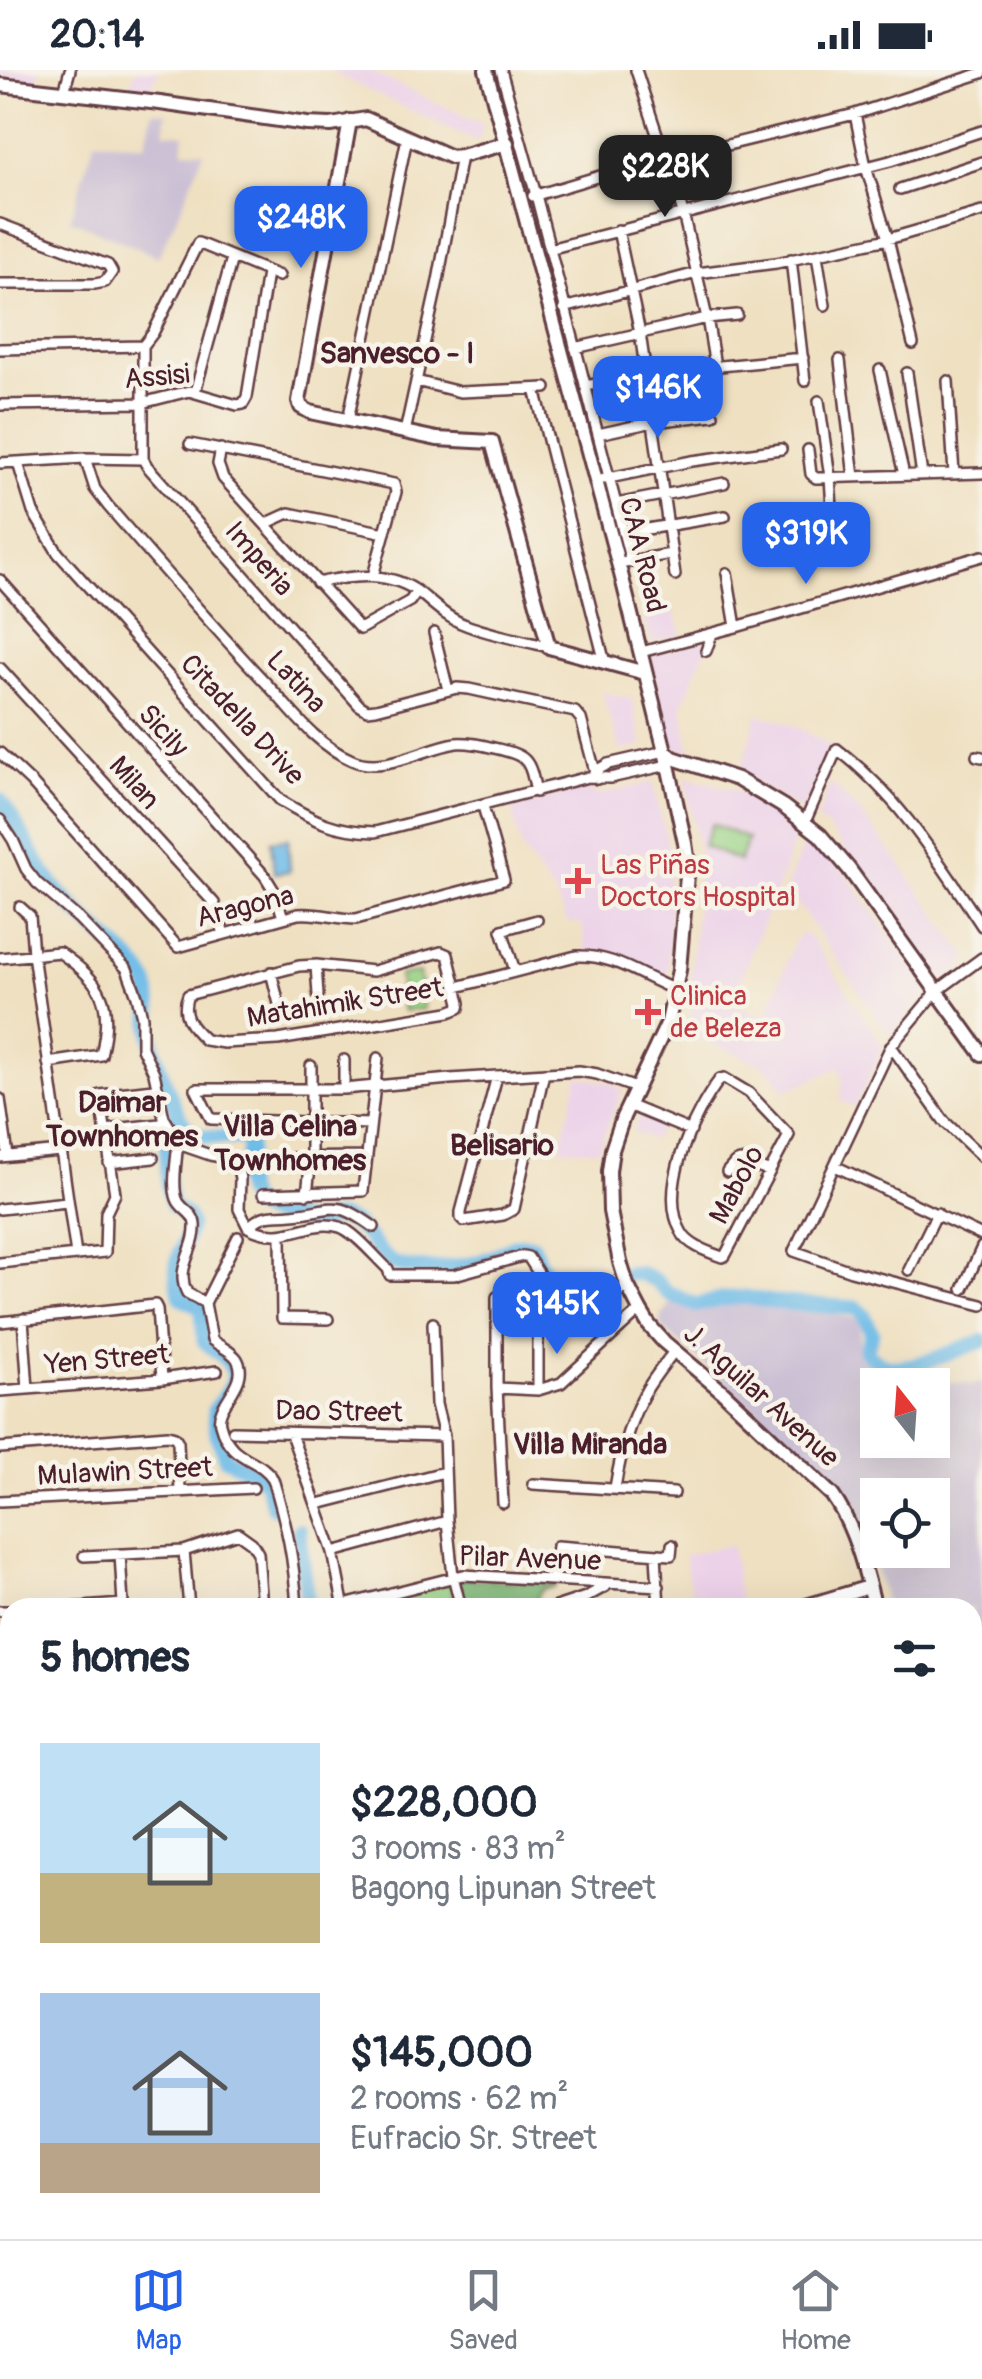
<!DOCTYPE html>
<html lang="en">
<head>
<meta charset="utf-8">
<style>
	:root { --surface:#fff; --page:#f2f2f3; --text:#1f2937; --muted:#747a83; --line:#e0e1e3; --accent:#2563eb }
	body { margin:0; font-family:Pangolin,sans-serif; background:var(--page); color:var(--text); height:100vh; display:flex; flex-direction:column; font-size:38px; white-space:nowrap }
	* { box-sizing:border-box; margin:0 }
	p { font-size:32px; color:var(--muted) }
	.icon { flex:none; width:55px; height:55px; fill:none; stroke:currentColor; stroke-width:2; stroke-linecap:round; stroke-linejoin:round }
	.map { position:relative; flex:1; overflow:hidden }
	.side { position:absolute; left:0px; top:1528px; width:982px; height:642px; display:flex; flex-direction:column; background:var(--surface); border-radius:30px 30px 0 0; box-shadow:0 10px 40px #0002 }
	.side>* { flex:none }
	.needle { width:65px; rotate:343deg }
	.tools { position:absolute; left:860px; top:1298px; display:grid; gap:20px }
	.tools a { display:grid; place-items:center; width:90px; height:90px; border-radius:0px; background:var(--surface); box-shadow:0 10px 40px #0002; font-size:50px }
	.price { position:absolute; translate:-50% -85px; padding:0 22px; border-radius:20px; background:var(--accent); color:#fff; font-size:32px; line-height:65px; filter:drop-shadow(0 2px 5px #0008) }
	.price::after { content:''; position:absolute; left:50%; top:60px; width:30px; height:22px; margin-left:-15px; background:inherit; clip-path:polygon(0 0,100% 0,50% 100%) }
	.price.selected { background:#222; color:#fff }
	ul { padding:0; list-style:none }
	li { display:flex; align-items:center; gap:30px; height:250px; padding:0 40px }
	li span { display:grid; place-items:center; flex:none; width:280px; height:200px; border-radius:0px; color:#555 }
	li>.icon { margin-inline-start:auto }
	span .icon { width:120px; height:120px; fill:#fffc; stroke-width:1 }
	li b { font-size:42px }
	h2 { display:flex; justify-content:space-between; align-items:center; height:120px; padding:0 40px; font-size:42px }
	.status { display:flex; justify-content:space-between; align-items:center; height:70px; padding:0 50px; background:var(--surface); direction:ltr }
	.status svg { height:28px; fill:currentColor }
	.tab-bar { display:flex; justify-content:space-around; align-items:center; height:140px; border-top:2px solid var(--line); background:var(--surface); font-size:28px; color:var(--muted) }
	.tab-bar a { display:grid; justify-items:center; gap:5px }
	.tab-bar .selected { color:var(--accent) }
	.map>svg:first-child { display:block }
</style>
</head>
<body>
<div class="status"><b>20:14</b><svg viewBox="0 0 49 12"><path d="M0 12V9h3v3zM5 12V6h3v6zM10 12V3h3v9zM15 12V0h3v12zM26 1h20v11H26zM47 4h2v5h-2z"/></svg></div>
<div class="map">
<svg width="982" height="2169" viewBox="0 0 982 2169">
	<rect width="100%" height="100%" fill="#f7f3e8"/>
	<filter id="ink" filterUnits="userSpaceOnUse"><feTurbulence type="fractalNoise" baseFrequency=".01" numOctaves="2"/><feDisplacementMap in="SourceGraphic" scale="20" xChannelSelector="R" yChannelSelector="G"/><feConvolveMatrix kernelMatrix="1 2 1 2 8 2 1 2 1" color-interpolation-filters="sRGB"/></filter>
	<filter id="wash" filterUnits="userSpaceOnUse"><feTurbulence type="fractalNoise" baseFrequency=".0048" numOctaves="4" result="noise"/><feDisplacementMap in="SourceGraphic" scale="40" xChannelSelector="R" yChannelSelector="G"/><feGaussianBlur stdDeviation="2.25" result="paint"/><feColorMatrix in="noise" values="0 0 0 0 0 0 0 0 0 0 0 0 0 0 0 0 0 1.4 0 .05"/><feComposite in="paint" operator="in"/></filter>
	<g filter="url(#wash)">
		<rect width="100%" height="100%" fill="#efe0c1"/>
		<path fill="#ecd1e9" d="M0 0H40L37 13 0 8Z
			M136 0H159L148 23 128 20Z
			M332 0H367L484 55 477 72 331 2Z
			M672 535 682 566 651 572 643 542Z
			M709 570 682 636 691 684 671 676 650 586Z
			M602 622 632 629 643 676 620 680Z
			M758 644 796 656 831 677 805 738 802 740 740 703Z
			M685 707 735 720 791 748 798 754V758L781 809 730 934 767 946 795 870 803 863 811 868 884 977 855 1036 840 1031 843 1013 840 997 786 1021 766 996 684 962 701 922 690 917 700 787Z
			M653 712 672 794 633 780 628 795 669 805 670 865 667 911 623 888 608 882 585 881 582 854 567 852 556 827 522 779 511 739 585 717 599 725Z
			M830 713 859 741 892 783 968 888 964 896 940 913 827 756 817 750Z
			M807 766 847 805 929 921 890 966 786 817Z
			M578 1006 611 1013 623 1020 598 1080 560 1078Z
			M639 1046 661 1054 654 1070 633 1062Z
			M732 1475 740 1537H694L684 1485Z
			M974 2003 982 2037V2114L973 2104Z
			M0 2013H10V2075L2 2076 3 2169H0Z
			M406 2160H457L456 2169H406Z"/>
		<path fill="#cbbfd4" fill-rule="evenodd" d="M153 41 167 43 164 62 184 64 183 80 204 81 181 138 158 187 70 149 95 70 145 75Z
			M671 1231 694 1240 750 1233 786 1235 860 1249V1287L876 1303 974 1315 982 1312V1801L973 1804 972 1538 887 1537 868 1469 852 1432 809 1387 660 1256 661 1247ZM932 1315V1370H878V1315ZM878 1425H932V1480H878Z"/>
		<path fill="#9ad387" stroke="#727959" stroke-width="2.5" d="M712 754 748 769 739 791 703 776Z
			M419 903 424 939 403 941 399 905Z
			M450 1512 456 1537H399L397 1527Z
			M0 1883 10 1884V2013H0Z
			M2 2075H10V2160H238L248 2162 253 2160H306L310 2169H3Z"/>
		<path fill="#7bb574" stroke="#626a50" stroke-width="2.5" d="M457 1508 556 1514 555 1517 543 1519 538 1525 537 1533 543 1537H464Z"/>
		<path fill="#6ebce8" stroke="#5c6e8a" stroke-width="2.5" d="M288 769 290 801 274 803 271 771Z"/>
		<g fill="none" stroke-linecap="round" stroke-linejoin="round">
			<path stroke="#6ebce8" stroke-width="15" d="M0 730C19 755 30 783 48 808 57 821 68 832 79 843 96 861 140 892 148 914 152 928 150 952 152 968 155 986 173 1039 184 1054 200 1075 226 1063 248 1070 252 1085 241 1099 244 1114 250 1144 269 1146 295 1150 303 1151 310 1153 318 1152 328 1150 338 1145 347 1150 366 1158 375 1182 392 1192 414 1204 467 1198 490 1188 507 1181 511 1172 532 1175 545 1200 548 1226 578 1235L592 1229 606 1213 628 1203 642 1204 656 1211 668 1223 696 1235 723 1229 746 1227 772 1232 857 1238 864 1245 872 1263 866 1281C873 1290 881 1296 894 1297 917 1298 960 1279 982 1271
				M176 1046 166 1070 168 1115 172 1136 186 1145 190 1154C181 1188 170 1190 181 1227L202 1238 204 1271C215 1281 238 1293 233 1312 230 1320 219 1332 214 1341L217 1364 225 1388 265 1409 273 1437
				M299 1460 308 1538
				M308 2160 313 2169"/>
		</g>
	</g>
	<g filter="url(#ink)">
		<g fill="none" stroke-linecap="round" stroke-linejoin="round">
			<defs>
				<path id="street" d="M501 0 536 125 631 492
					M636 0 683 143 707 248 715 296
					M64 22 70 0
					M855 44 866 97 888 169 913 274
					M900 119 982 92
					M533 126 600 106 855 44 982 3
					M253 143 283 159 328 171
					M0 154 108 195 112 202 105 212 95 214H0
					M618 160 640 263 675 505
					M549 179 890 91 982 61
					M817 185 825 235
					M791 189 805 311
					M279 206 198 173 153 263 143 276V389L147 396 359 635 367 640 376 639 457 618 469 619 575 642 581 649 597 709
					M564 238 697 203 776 193 888 169 982 142
					M575 278 707 248 737 245
					M0 279 143 276
					M840 290 854 407
					M880 300 904 405
					M907 303 922 405
					M416 311 460 322 546 318
					M948 311 954 404
					M585 316 679 300 803 288
					M535 319 605 593
					M195 322 232 188
					M819 331 830 407 833 454
					M0 335 142 333 189 321 237 335 243 334 247 327 267 203
					M348 350 407 68
					M405 362 438 211 461 86
					M598 364 653 352 713 345
					M190 374 394 414 396 422 373 506
					M221 379 218 394 223 408 360 559 410 531 417 521
					M808 380 811 404 816 408 982 403
					M85 388 95 419 108 436C160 496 212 556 267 614 292 641 316 675 352 690 384 704 424 678 456 673 469 672 482 675 494 678 528 686 529 688 536 722
					M0 393 85 388 143 389
					M18 393 33 442 58 483 280 730C314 751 335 761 375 762L588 707 610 708 668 695
					M604 409 692 391 781 379
					M616 434 724 413
					M265 454 289 443 385 463
					M623 463 725 446
					M625 492 671 484
					M727 503 736 557
					M0 510 265 806 276 824 283 848
					M317 513C352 505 390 500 421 524 435 536 449 549 466 555 492 565 522 570 549 577
					M434 563 448 620
					M706 581 712 564
					M641 582 736 557 982 486
					M0 598 214 833 224 864
					M0 683 31 712 178 877 298 844C318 842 337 849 356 849L504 810 483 736
					M977 686 982 687
					M594 702 608 694 665 681
					M0 750 13 770 26 799 37 813 78 848 127 899 137 926 142 947V978L154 1003 164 1048 181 1075 210 1085 232 1089 237 1093 240 1109 239 1139 248 1157C285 1177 310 1147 340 1157 355 1162 376 1188 388 1199L390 1205H454L523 1186 528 1187C563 1240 565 1268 627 1215
					M805 752 837 679C899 726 939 792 982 856
					M20 837 30 846 33 884 76 1185
					M441 882 448 885 460 933 459 938 449 942 278 970 224 973 205 970C191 957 180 945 188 925L299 896 316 895 373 901Z
					M0 888 59 882C103 913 113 932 101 985L48 993
					M982 888 937 921 891 976 794 1181 851 1201 982 1235
					M316 895 318 925
					M515 901 502 860 537 850
					M271 902 281 942
					M457 917 576 886C614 884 642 907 676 920
					M891 976 944 1051 982 1087
					M497 1006 461 1142V1148L464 1151 503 1145 514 1139 544 1003
					M724 1008 749 1023 789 1065 725 1186 722 1187C709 1182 689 1176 682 1163 657 1121 693 1044 720 1009Z
					M344 1019V990
					M0 1029 8 1086
					M628 1035 691 1061
					M370 1054 211 1049 196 1019H344L450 1009 579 1001 597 1004 636 1018
					M105 1060 160 1054
					M181 1075 177 1081C176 1095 172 1116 177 1129 181 1140 194 1142 195 1154 197 1180 174 1197 187 1223L205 1233
					M0 1087 60 1081
					M262 1088 367 1087
					M109 1093 153 1088
					M835 1096 982 1166
					M727 1102 735 1093 740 1091 768 1101
					M263 1124 363 1121 378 988
					M307 1124 311 1088V996
					M0 1139 67 1132
					M248 1157C265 1142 270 1146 292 1144 335 1140 334 1128 374 1157
					M281 1166 282 1248 328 1249
					M238 1167 205 1233 212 1270C219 1276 232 1281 237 1289 251 1313 215 1334 220 1354 230 1393 259 1386 273 1409 287 1456 294 1489 297 1538
					M0 1193 105 1182 106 1143 115 1124 100 1025 154 1019
					M909 1200 937 1143
					M963 1219 982 1177
					M497 1227V1318L503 1433
					M23 1249 28 1319
					M0 1252 155 1235 157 1239 162 1309
					M433 1253 436 1334 444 1366 447 1451 453 1506 461 1538
					M538 1255V1320
					M497 1318 538 1320 561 1313 640 1240
					M0 1321 162 1309 217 1301
					M233 1361 444 1366
					M291 1364 333 1482 344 1538
					M0 1378 168 1365 175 1367 178 1372 180 1420
					M533 1414 674 1423
					M615 1418C620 1386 630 1348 647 1319 655 1306 665 1293 675 1280
					M0 1431 253 1418
					M318 1434 444 1402
					M184 1481 189 1538
					M333 1482 447 1451
					M656 1484 659 1538
					M84 1486 184 1481 238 1463 252 1473 258 1483 262 1538
					M553 1510 557 1476 671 1485 672 1475
					M391 1523 394 1538
					M344 1535 463 1505 659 1516
					M236 1536 262 1532
					M69 1538 123 1534 120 1484
					M553 1538 586 1527 606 1516
					M0 1541H10
					M0 1602 10 1601
					M0 1650 10 1651
					M0 1713 10 1714
					M972 1839 982 1840
					M0 1854H10
					M318 2160 322 2169
					M862 2160 901 2169
					M952 2160 961 2169
					M771 2169 774 2160
					M932 2169 940 2160"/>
				<path id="secondary" d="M486 0 621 504 665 681 685 773 688 793 679 900 668 952 623 1047 612 1080 609 1101 610 1141 620 1192 627 1215 640 1240 649 1255 664 1272 723 1322 832 1425C855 1457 865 1500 875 1538
					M0 15 160 33 307 54 331 55 366 49 451 87 461 86 507 73
					M350 51 299 331 301 337 310 342 437 369 492 372 549 577 645 603
					M665 681 673 688 737 709 784 737 820 765 849 799 982 984
					M799 1538 869 1517
					M0 1773 10 1774
					M972 1916 982 1953"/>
			</defs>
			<use href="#street" stroke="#633c42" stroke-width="14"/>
			<use href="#secondary" stroke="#633c42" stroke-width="18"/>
			<use href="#street" stroke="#fff" stroke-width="9"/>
			<use href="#secondary" stroke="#fff" stroke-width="12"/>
		</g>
	</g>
	<g fill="#e0444e" stroke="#f7f3e8" stroke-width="4">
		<path d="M573 796h10v10h10v10h-10v10h-10v-10h-10v-10h10z"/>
		<path d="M643 927h10v10h10v10h-10v10h-10v-10h-10v-10h10z"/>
	</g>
	<g text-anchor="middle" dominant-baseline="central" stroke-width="9" stroke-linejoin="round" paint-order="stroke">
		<g font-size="28" fill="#4a1f2b" stroke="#f7f3e8">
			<text transform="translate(157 307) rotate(-5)">Assisi</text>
			<text transform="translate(642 485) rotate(76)">CAA Road</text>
			<text transform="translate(259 489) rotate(49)">Imperia</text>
			<text transform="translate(296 612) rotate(47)">Latina</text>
			<text transform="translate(242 650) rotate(47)">Citadella Drive</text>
			<text transform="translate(163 661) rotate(48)">Sicily</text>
			<text transform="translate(134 713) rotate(48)">Milan</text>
			<text transform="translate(245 837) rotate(-14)">Aragona</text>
			<text transform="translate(345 933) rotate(-9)">Matahimik Street</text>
			<text transform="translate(737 1115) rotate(-62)">Mabolo</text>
			<text transform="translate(107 1290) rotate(-5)">Yen Street</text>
			<text transform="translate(761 1326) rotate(42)">J. Aguilar Avenue</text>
			<text transform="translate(339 1342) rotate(1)">Dao Street</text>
			<text transform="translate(125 1402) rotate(-3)">Mulawin Street</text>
			<text transform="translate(530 1489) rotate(2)">Pilar Avenue</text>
		</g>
		<g font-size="28" fill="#be3a42" stroke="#f7f3e8" text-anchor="start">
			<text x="600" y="795">Las Piñas<tspan x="600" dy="32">Doctors Hospital</tspan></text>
			<text x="670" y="926">Clinica<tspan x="670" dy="32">de Beleza</tspan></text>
		</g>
		<g font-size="30" font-weight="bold" fill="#4a1f2b" stroke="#f7f3e8">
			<text x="397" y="283">Sanvesco - I</text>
			<text x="122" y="1032">Daimar<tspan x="122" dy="34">Townhomes</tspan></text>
			<text x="290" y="1056">Villa Celina<tspan x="290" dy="34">Townhomes</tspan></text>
			<text x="502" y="1075">Belisario</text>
			<text x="590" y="1374">Villa Miranda</text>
		</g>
	</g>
</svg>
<div class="tools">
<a><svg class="needle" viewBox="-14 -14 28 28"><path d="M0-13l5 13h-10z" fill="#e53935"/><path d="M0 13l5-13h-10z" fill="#747a83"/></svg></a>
<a><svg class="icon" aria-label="locate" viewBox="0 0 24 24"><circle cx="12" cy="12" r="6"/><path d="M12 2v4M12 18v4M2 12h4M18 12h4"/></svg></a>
</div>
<b class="price selected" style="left:665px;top:150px">$228K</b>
<b class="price" style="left:301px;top:201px">$248K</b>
<b class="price" style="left:658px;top:371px">$146K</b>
<b class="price" style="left:806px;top:517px">$319K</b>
<b class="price" style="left:557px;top:1287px">$145K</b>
<section class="side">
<h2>5 homes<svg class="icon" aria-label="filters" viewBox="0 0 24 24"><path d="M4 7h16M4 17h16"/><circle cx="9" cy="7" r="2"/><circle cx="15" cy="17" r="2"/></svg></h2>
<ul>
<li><span style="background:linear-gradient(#bfe0f5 65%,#c2b280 0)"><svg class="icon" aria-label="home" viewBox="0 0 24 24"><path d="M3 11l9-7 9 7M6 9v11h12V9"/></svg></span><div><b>$228,000</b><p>3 rooms · 83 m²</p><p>Bagong Lipunan Street</p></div></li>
<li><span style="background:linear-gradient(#a9c7e8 75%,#b9a48a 0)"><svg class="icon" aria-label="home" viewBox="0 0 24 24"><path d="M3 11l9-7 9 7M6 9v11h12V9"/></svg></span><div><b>$145,000</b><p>2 rooms · 62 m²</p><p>Eufracio Sr. Street</p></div></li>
</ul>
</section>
</div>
<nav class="tab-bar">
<a class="selected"><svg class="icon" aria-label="map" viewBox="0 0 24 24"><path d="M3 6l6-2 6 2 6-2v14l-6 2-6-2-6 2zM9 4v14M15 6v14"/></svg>Map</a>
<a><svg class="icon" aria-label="saved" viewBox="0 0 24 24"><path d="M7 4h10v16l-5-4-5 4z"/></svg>Saved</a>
<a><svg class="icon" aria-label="home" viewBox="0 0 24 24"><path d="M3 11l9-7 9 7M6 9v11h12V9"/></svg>Home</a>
</nav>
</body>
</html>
